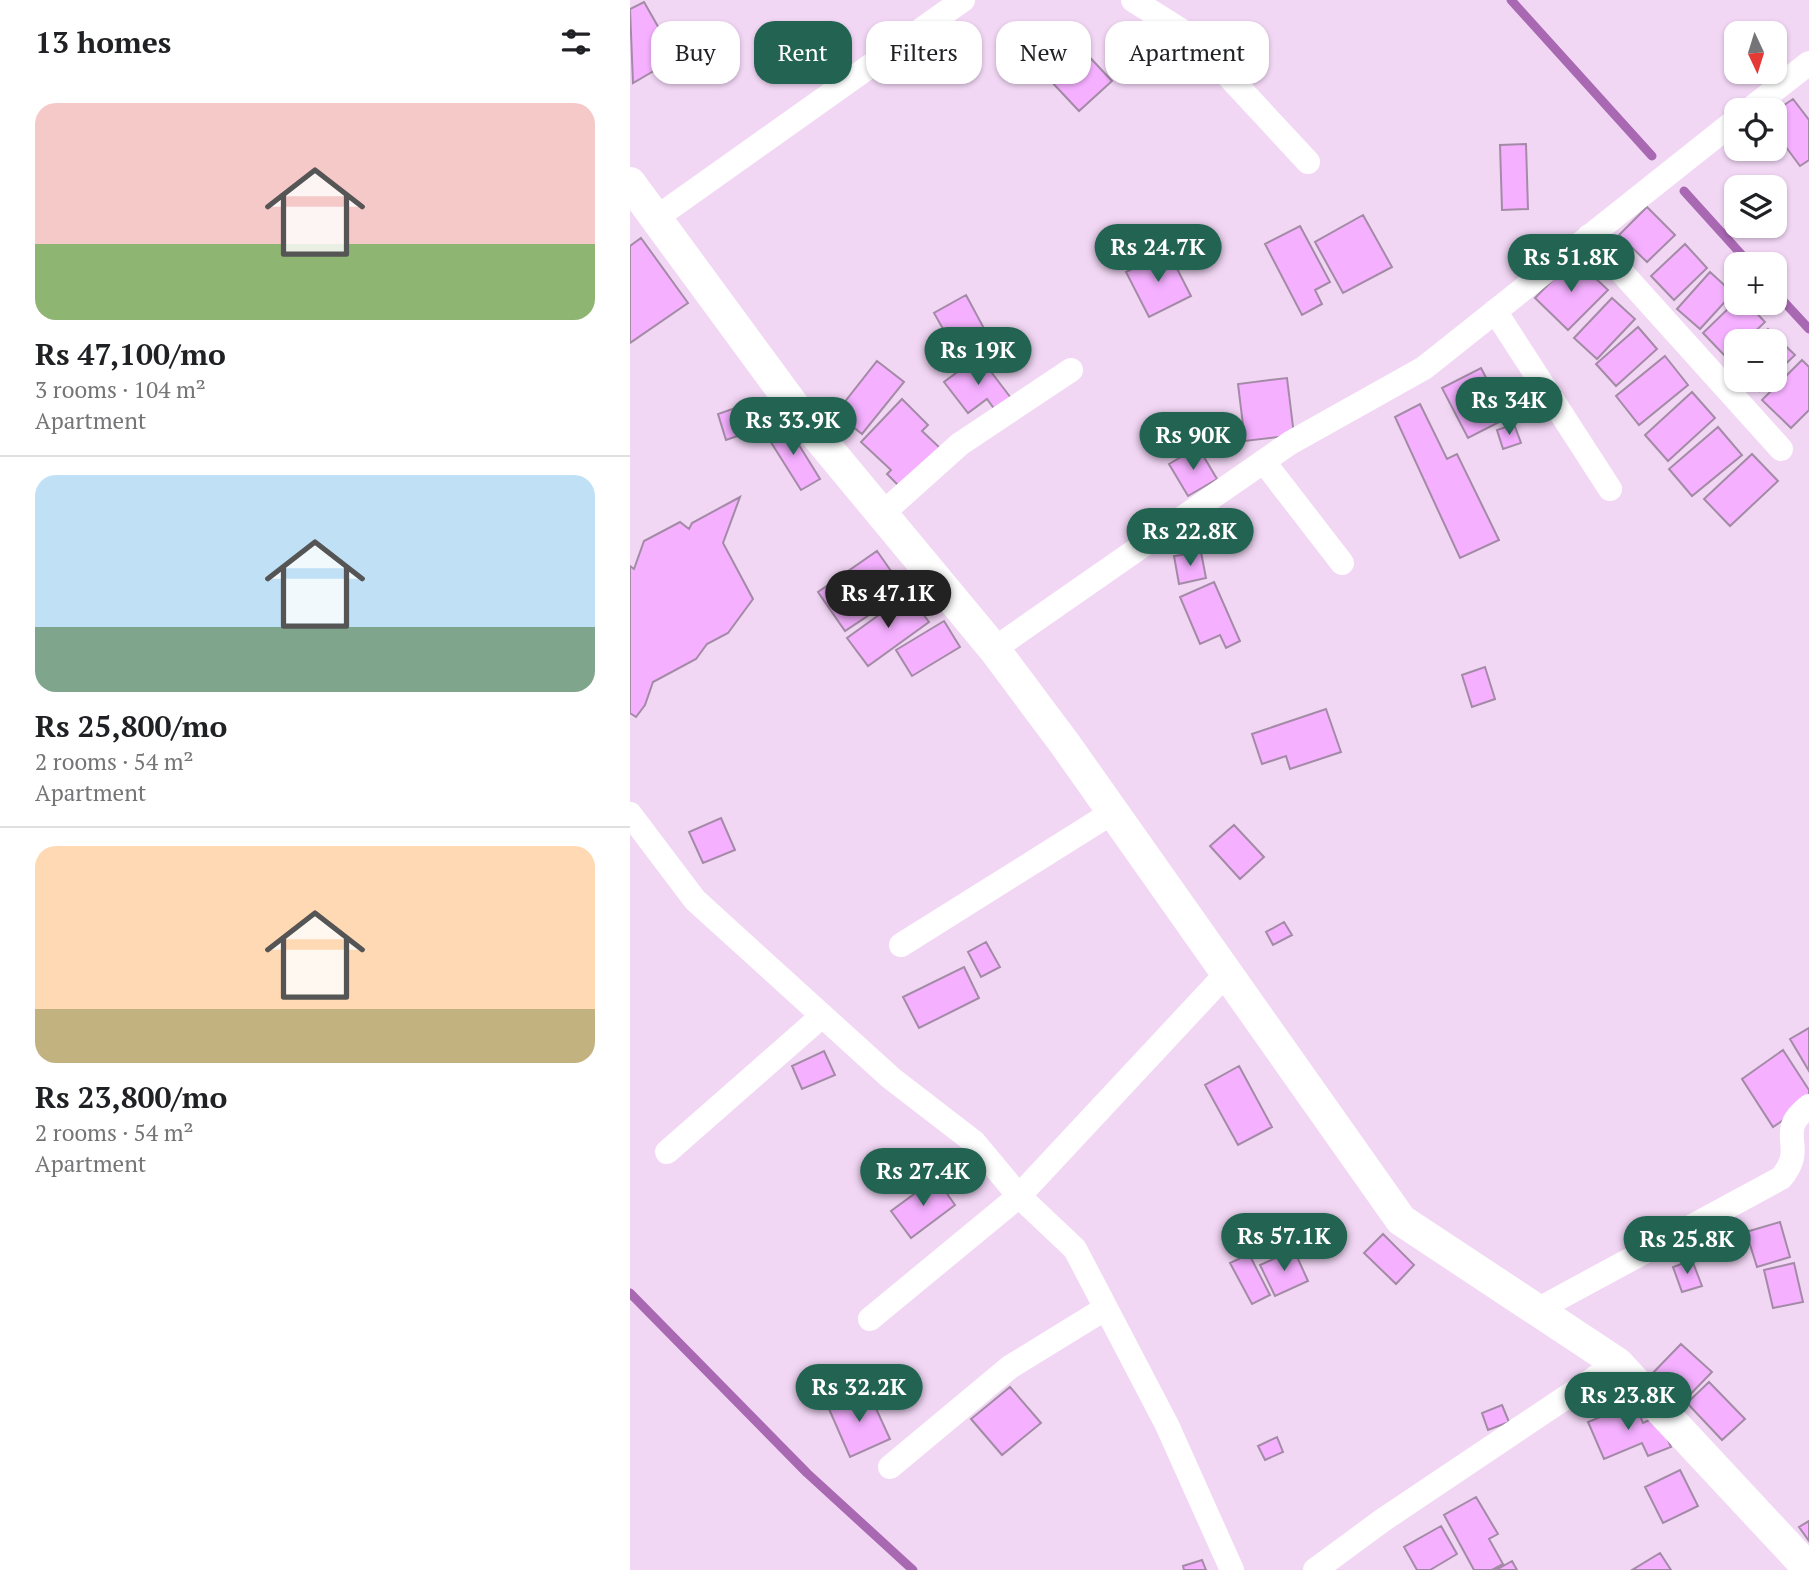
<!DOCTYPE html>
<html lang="en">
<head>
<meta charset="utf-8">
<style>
	:root { --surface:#fff; --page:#f2f2f2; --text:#202124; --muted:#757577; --line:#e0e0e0; --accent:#226352 }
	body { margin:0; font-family:"PT Serif",serif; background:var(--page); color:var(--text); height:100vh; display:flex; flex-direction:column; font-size:26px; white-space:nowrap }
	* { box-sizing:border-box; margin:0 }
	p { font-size:23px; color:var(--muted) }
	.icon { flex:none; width:38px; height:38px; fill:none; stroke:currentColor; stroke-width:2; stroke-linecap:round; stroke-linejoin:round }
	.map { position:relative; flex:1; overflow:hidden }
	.panel { display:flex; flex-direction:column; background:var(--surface); width:630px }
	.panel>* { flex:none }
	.hud { position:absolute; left:21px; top:21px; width:665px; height:63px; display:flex; gap:14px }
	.needle { width:46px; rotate:176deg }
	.tools { position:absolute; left:1094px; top:21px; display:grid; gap:14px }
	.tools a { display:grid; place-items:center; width:63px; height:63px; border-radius:14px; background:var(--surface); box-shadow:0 2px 5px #0004; font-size:35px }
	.price { position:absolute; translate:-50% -60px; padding:0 16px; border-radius:24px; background:var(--accent); color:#fff; font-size:23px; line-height:46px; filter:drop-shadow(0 2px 4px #0008) }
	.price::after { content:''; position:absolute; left:50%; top:42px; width:21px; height:16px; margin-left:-10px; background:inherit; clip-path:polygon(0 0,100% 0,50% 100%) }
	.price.current { background:#222; color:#fff }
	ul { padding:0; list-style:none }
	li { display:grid; align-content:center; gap:14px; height:371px; padding:0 35px }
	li+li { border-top:2px solid var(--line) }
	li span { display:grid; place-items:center; height:217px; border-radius:21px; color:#555 }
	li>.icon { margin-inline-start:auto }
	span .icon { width:126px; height:126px; fill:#fffc; stroke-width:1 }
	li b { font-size:30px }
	h2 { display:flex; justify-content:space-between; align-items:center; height:84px; padding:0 35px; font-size:30px }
	.tag { padding:0 24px; border-radius:21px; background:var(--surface); box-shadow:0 2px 5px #0004; font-size:24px; line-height:63px }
	.tag.current { background:var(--accent); color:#fff }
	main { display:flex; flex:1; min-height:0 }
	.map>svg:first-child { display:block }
</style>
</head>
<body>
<main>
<section class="panel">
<h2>13 homes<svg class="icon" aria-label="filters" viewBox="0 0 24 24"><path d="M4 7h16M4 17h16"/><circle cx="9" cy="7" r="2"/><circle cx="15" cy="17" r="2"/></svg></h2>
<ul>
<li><span style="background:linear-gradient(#f6c9c9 65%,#8fb573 0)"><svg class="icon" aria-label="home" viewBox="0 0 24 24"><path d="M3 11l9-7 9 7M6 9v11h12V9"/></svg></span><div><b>Rs 47,100/mo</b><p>3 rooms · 104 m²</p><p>Apartment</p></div></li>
<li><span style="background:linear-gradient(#bfe0f5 70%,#7fa58c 0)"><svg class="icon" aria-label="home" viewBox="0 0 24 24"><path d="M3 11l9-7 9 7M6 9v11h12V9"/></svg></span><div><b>Rs 25,800/mo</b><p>2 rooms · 54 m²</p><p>Apartment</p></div></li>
<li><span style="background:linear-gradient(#ffd9b3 75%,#c2b280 0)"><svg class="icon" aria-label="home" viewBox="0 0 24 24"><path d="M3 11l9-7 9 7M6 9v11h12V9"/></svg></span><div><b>Rs 23,800/mo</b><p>2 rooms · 54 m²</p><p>Apartment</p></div></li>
</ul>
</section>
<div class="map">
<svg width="1179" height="1570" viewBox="0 0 1179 1570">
	<rect width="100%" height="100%" fill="#f2d7f5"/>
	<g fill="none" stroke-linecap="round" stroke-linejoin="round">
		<path stroke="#a868b2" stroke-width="9" d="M881 0 1022 156
			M1054 191 1120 264
			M1144 291 1179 329
			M0 1293 177 1473 283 1570"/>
	</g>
	<path fill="#f5b0ff" stroke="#a38ba6" stroke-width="2" d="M14 2 46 58 3 83 0 9Z
		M451 48 482 81 449 111 418 78Z
		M1163 99 1179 120V160L1170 166 1144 131V112Z
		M896 144 898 209 872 210 870 145Z
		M1017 207 1045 235 1017 262 989 235Z
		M733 215 762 267 713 293 685 242Z
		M670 226 700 282 685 290 692 304 672 315 635 244Z
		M11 238 58 303 0 343V246Z
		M1055 244 1077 268 1044 300 1021 276Z
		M538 251 561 296 519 317 496 272Z
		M944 258 978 290 938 330 905 298Z
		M1080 272 1103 293 1070 329 1047 309Z
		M336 295 357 334 326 352 304 313Z
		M982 298 1005 319 967 359 944 338Z
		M1106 301 1117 303 1135 322 1115 341H1106V350L1097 358 1073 333Z
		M1008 327 1027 349 986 386 966 364Z
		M1138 329 1165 355 1144 375V341H1126Z
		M349 356 384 402 368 414 357 399 338 413 314 382Z
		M1035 356 1058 385 1009 425 986 396Z
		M1172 360 1179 367V410L1161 428 1132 400Z
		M247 361 274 382 232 434 206 413Z
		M851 368 877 418 838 438 812 388Z
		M657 378 664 435 615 441 608 384Z
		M1117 380H1140L1129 391Z
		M1062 392 1085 418 1038 461 1015 435Z
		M272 399 298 425 292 431 310 448 272 489 257 474 261 470 231 442Z
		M125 401 134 427 96 440 88 414Z
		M790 404 817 459 827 454 869 540 830 558 765 417Z
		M156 424 190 479 171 490 137 436Z
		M884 424 891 443 873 449 867 430Z
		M1088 427 1112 455 1062 496 1039 469Z
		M568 447 587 479 558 496 539 464Z
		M1122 454 1148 481 1100 526 1074 499Z
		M110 497 93 543 123 599 98 633 77 644 66 659 23 682 15 705 6 717 0 713V566L4 569 14 541 50 522 59 529 62 523Z
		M247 551 275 591 215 631 188 592Z
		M571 552 576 578 549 584 544 556Z
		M584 582 610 641 596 648 590 635 570 644 550 597Z
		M278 594 299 622 238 666 217 638Z
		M314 621 330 647 282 676 266 650Z
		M855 667 865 699 842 707 832 675Z
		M696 709 711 752 660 769 656 756 632 764 622 734Z
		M91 818 105 850 73 863 59 832Z
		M604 825 634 857 610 879 580 846Z
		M654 922 662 935 643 945 636 932Z
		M356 942 370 967 351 977 338 952Z
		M334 967 349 998 289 1028 273 997Z
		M1179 1028V1071L1160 1039Z
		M1153 1050 1179 1090V1103L1143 1127 1112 1079Z
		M194 1051 205 1075 172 1089 162 1066Z
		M609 1066 642 1127 608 1145 575 1085Z
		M345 1148 358 1172 338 1183 325 1159Z
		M306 1178 325 1205 281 1238 261 1211Z
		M1150 1222 1160 1257 1127 1267 1116 1232Z
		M753 1234 784 1265 766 1284 734 1253Z
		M664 1250 678 1281 645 1296 630 1265Z
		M619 1254 640 1295 622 1304 600 1263Z
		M1062 1260 1072 1286 1052 1292 1043 1267Z
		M1164 1263 1173 1302 1143 1308 1134 1270Z
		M1051 1344 1082 1372 1047 1408 1016 1380Z
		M1079 1382 1115 1419 1092 1440 1057 1403Z
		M380 1387 411 1423 372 1455 341 1419Z
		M238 1391 260 1439 220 1457 199 1409Z
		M1005 1403 1013 1423 1028 1416 1041 1447 1018 1456 1012 1443 974 1459 958 1422Z
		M872 1405 879 1422 858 1430 852 1413Z
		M647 1437 653 1452 635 1460 628 1446Z
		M1050 1470 1068 1506 1033 1523 1015 1487Z
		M846 1497 868 1534 859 1539 873 1564 862 1570H844L814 1515Z
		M1179 1521V1541L1169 1527Z
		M811 1526 827 1554 800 1570H787L774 1547Z
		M1030 1553 1041 1570H1002Z
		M572 1560 576 1570H554L553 1566Z
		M882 1561 887 1570H866Z"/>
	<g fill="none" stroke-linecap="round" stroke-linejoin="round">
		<path stroke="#fff" stroke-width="24" d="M503 0 563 38 678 162
			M1119 110 1179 63
			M26 218 333 0
			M959 236 1151 449
			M865 311 980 489
			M634 462 712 563
			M252 514 330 444 441 370
			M364 649 660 443 794 368 1106 120
			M0 814 65 900 261 1078 344 1142 389 1196 445 1249 537 1425 602 1570
			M271 945 483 812
			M37 1152 192 1016
			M907 1310 1151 1178C1179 1146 1143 1133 1179 1106
			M240 1319 389 1196 597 973
			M260 1467 380 1367 476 1308
			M685 1570 753 1520 987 1363"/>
		<path stroke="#fff" stroke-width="32" d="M0 183 174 420 364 649 435 744 771 1220 987 1363 1179 1569"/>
	</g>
</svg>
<div class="tools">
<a><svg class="needle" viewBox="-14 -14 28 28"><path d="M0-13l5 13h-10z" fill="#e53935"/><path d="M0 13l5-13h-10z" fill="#757577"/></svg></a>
<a><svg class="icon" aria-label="locate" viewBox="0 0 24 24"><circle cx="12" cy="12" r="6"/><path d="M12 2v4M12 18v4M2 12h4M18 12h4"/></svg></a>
<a><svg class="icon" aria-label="layers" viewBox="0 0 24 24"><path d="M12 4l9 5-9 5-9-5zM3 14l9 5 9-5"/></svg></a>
<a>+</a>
<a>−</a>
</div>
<b class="price" style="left:528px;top:284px">Rs 24.7K</b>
<b class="price" style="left:941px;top:294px">Rs 51.8K</b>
<b class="price" style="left:348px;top:387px">Rs 19K</b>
<b class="price" style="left:879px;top:437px">Rs 34K</b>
<b class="price" style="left:163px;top:457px">Rs 33.9K</b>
<b class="price" style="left:563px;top:472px">Rs 90K</b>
<b class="price" style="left:560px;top:568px">Rs 22.8K</b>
<b class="price current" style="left:258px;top:630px">Rs 47.1K</b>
<b class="price" style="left:293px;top:1208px">Rs 27.4K</b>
<b class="price" style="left:654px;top:1273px">Rs 57.1K</b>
<b class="price" style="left:1057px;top:1276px">Rs 25.8K</b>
<b class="price" style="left:229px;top:1424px">Rs 32.2K</b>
<b class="price" style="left:998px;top:1432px">Rs 23.8K</b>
<div class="hud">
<a class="tag">Buy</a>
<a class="tag current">Rent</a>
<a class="tag">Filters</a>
<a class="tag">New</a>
<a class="tag">Apartment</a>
</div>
</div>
</main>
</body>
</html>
